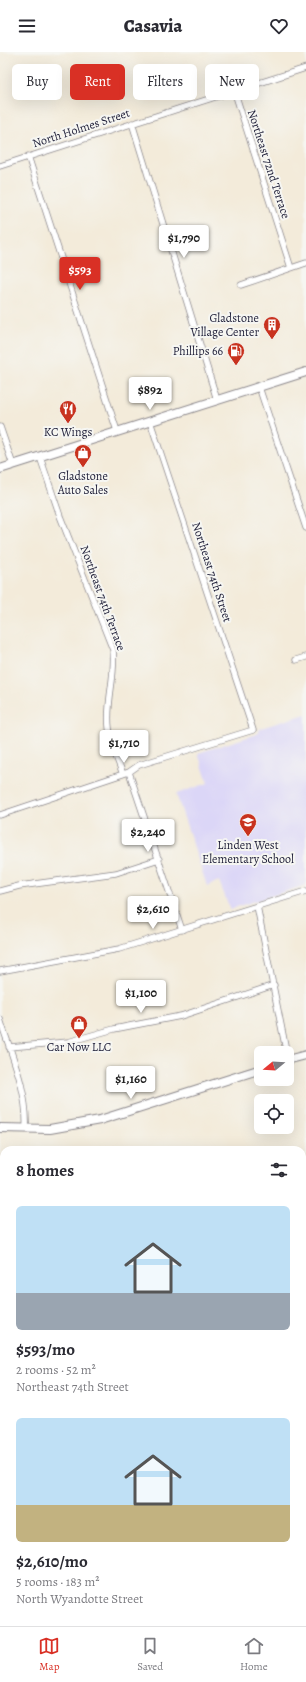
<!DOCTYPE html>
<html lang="en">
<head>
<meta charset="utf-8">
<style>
	:root { --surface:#fff; --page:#f7f7f7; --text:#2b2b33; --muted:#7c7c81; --line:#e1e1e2; --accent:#d93025 }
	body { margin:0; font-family:Alegreya,serif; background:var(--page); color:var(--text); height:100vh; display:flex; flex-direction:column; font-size:15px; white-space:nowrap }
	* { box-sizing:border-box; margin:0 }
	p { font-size:13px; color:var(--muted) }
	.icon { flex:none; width:22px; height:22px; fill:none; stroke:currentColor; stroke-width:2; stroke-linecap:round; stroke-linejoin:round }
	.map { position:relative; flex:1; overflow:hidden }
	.panel { position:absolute; left:0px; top:1094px; width:306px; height:480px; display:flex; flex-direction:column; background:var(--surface); border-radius:12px 12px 0 0; box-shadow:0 4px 16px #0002 }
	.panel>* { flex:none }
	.top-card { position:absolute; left:12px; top:12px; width:282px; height:36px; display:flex; gap:8px }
	.needle { width:26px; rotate:252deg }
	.buttons { position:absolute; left:254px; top:994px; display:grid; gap:8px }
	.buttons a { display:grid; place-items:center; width:40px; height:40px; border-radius:6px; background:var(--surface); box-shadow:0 4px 16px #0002; font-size:20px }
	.price { position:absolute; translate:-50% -34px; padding:0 9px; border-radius:4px; background:#fff; color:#222; font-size:13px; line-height:26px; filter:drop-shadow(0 1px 2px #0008) }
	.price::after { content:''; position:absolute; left:50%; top:24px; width:12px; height:9px; margin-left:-6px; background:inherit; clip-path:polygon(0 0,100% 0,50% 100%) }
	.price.current { background:var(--accent); color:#fff }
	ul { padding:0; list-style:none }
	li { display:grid; align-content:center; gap:8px; height:212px; padding:0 16px }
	li span { display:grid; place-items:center; height:124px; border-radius:6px; color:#555 }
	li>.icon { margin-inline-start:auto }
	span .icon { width:72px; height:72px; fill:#fffc; stroke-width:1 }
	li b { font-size:17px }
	h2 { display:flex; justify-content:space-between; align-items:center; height:48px; padding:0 16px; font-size:17px }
	.tag { padding:0 14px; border-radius:6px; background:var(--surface); box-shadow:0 4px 16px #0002; font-size:14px; line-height:36px }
	.tag.current { background:var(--accent); color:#fff }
	header { display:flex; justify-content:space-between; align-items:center; height:52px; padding:0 16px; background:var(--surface); font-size:18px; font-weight:800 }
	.tabs { display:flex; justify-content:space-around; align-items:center; height:56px; border-top:1px solid var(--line); background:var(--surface); font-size:11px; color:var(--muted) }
	.tabs a { display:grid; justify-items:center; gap:2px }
	.tabs .current { color:var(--accent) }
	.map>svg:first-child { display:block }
</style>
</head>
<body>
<header><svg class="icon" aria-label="menu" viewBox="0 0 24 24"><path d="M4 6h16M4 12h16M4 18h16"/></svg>Casavia<svg class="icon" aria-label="heart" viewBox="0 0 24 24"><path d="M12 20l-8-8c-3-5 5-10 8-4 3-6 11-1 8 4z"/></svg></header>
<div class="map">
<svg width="306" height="1574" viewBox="0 0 306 1574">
	<rect width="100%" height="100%" fill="#f6f6f2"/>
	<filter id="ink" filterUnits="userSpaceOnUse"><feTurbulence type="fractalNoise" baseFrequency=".025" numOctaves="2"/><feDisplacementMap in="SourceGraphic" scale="8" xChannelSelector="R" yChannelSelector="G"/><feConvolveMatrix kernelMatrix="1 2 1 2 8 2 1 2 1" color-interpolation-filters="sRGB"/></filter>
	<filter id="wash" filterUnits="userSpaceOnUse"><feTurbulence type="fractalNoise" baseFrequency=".012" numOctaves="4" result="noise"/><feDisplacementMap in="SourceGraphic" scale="16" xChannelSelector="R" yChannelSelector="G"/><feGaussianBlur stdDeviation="0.9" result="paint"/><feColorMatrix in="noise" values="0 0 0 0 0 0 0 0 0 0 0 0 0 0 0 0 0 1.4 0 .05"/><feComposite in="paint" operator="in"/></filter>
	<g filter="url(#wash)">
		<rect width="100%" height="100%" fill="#f3ebda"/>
		<path fill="#dbd6f7" d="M306 662V833L230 857 219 829 207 834 176 742 208 731 198 701 257 682 261 676Z"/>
		<path fill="#7ebc7d" stroke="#506f5c" d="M4 1193V1381L0 1383V1195Z
			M306 1346V1574H0V1432L4 1431V1570H302V1347Z"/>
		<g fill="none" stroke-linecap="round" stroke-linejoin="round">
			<path stroke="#7cb7ed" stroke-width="1.5" d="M90 1570V1572L95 1574"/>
		</g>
	</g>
	<g filter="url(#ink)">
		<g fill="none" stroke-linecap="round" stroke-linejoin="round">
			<defs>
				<path id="street" d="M234 38 291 216
					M132 71 217 348
					M28 104 117 379
					M0 114 306 16
					M241 233 306 211
					M259 335 306 476
					M0 375 13 413
					M40 405 60 464 113 598C116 624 106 649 109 675 110 691 117 707 123 722
					M296 608 306 605
					M129 720 182 878
					M0 763 129 720 139 713 253 678 150 369
					M0 839 19 834 116 821 159 807
					M257 854 287 1003 291 1007
					M0 919 119 897 306 839
					M0 967C11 1002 28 1039 26 1076
					M9 995 68 990 114 977 181 964 274 933"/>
				<path id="secondary" d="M0 417 306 320
					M287 1008 306 1003
					M0 1076 50 1077 100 1068 261 1017"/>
				<path id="highway" d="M302 1279 306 1277
					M302 1294 306 1293
					M0 1401 4 1399
					M0 1418 4 1416"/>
			</defs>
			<use href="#street" stroke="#8a868a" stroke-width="7"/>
			<use href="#secondary" stroke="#8a868a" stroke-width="10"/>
			<use href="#highway" stroke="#8a868a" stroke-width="12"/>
			<use href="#street" stroke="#fff" stroke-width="5.5"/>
			<use href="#secondary" stroke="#fff" stroke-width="8"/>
			<use href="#highway" stroke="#fff" stroke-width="10"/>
		</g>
	</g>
	<defs>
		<symbol id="building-pin" viewBox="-11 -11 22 30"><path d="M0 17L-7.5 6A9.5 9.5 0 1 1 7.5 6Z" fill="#c8321e" stroke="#f6f6f2"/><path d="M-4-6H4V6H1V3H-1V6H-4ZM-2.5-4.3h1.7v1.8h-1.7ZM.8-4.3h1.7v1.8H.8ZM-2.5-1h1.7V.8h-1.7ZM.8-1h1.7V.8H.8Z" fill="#fff"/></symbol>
		<symbol id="fuel-pin" viewBox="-11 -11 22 30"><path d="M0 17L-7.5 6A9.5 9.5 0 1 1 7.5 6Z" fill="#c8321e" stroke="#f6f6f2"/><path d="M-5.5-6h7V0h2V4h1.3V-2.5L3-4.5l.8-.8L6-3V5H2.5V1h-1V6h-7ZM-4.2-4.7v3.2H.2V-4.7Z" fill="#fff"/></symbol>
		<symbol id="restaurant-pin" viewBox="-11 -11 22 30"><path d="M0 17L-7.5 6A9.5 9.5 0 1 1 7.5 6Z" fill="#c8321e" stroke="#f6f6f2"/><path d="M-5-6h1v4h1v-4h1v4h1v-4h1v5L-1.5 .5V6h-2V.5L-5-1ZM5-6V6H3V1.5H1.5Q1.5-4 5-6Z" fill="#fff"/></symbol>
		<symbol id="shop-pin" viewBox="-11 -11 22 30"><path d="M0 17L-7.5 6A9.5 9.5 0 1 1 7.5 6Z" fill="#c8321e" stroke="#f6f6f2"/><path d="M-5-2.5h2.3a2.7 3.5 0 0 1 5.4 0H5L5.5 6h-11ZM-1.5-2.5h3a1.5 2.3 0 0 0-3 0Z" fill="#fff"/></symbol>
		<symbol id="school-pin" viewBox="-11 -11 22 30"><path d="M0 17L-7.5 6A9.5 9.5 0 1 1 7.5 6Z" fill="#c8321e" stroke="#f6f6f2"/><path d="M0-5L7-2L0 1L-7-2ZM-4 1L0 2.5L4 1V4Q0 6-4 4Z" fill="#fff"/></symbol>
	</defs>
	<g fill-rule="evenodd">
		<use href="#building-pin" x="262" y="263" width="20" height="27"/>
		<use href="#fuel-pin" x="226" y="289" width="20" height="27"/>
		<use href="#restaurant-pin" x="58" y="347" width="20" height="27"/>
		<use href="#shop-pin" x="73" y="391" width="20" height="27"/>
		<use href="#school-pin" x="238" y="760" width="20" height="27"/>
		<use href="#shop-pin" x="69" y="962" width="20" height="27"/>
	</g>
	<g text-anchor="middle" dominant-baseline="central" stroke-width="4" stroke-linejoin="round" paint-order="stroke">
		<g font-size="12" fill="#22223b" stroke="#f6f6f2">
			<text transform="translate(81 76) rotate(-18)">North Holmes Street</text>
			<text transform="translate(269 112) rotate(72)">Northeast 72nd Terrace</text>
			<text transform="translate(212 520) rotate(72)">Northeast 74th Street</text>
			<text transform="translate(103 546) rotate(70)">Northeast 74th Terrace</text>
		</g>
		<g font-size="12" fill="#22223b" stroke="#f6f6f2">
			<text x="259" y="266" text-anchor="end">Gladstone<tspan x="259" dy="14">Village Center</tspan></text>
			<text x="223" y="299" text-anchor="end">Phillips 66</text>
			<text x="68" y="380">KC Wings</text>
			<text x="83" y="424">Gladstone<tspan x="83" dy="14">Auto Sales</tspan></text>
			<text x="248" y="793">Linden West<tspan x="248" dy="14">Elementary School</tspan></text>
			<text x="79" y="995">Car Now LLC</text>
		</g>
	</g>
</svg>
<div class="buttons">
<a><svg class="needle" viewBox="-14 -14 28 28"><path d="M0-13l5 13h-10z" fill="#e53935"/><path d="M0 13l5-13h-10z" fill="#7c7c81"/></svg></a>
<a><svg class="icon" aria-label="locate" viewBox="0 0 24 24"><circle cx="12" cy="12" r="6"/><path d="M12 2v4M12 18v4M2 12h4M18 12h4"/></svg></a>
</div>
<b class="price" style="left:184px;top:207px">$1,790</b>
<b class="price current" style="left:80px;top:239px">$593</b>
<b class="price" style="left:150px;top:359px">$892</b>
<b class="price" style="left:124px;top:712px">$1,710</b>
<b class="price" style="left:148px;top:801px">$2,240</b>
<b class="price" style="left:153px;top:878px">$2,610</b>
<b class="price" style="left:141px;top:962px">$1,100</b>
<b class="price" style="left:131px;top:1048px">$1,160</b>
<div class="top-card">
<a class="tag">Buy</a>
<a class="tag current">Rent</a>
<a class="tag">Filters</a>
<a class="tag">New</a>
</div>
<section class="panel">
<h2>8 homes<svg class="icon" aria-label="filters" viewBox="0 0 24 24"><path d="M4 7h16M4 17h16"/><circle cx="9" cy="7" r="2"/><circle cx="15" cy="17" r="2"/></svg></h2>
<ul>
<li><span style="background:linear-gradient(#bfe0f5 70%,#9aa5b1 0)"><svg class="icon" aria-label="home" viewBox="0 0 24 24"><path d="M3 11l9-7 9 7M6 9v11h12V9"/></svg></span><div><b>$593/mo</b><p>2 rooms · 52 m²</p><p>Northeast 74th Street</p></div></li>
<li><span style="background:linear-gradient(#bfe0f5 70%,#c2b280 0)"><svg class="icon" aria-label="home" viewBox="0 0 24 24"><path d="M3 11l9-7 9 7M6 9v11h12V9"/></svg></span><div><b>$2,610/mo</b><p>5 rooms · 183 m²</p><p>North Wyandotte Street</p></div></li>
</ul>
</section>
</div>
<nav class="tabs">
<a class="current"><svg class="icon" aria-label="map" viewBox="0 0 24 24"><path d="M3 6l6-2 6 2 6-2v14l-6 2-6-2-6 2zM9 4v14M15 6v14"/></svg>Map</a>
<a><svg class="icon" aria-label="saved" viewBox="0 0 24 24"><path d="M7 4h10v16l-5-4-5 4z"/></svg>Saved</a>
<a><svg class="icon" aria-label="home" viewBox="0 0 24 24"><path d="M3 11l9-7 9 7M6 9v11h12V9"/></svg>Home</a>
</nav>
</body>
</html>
